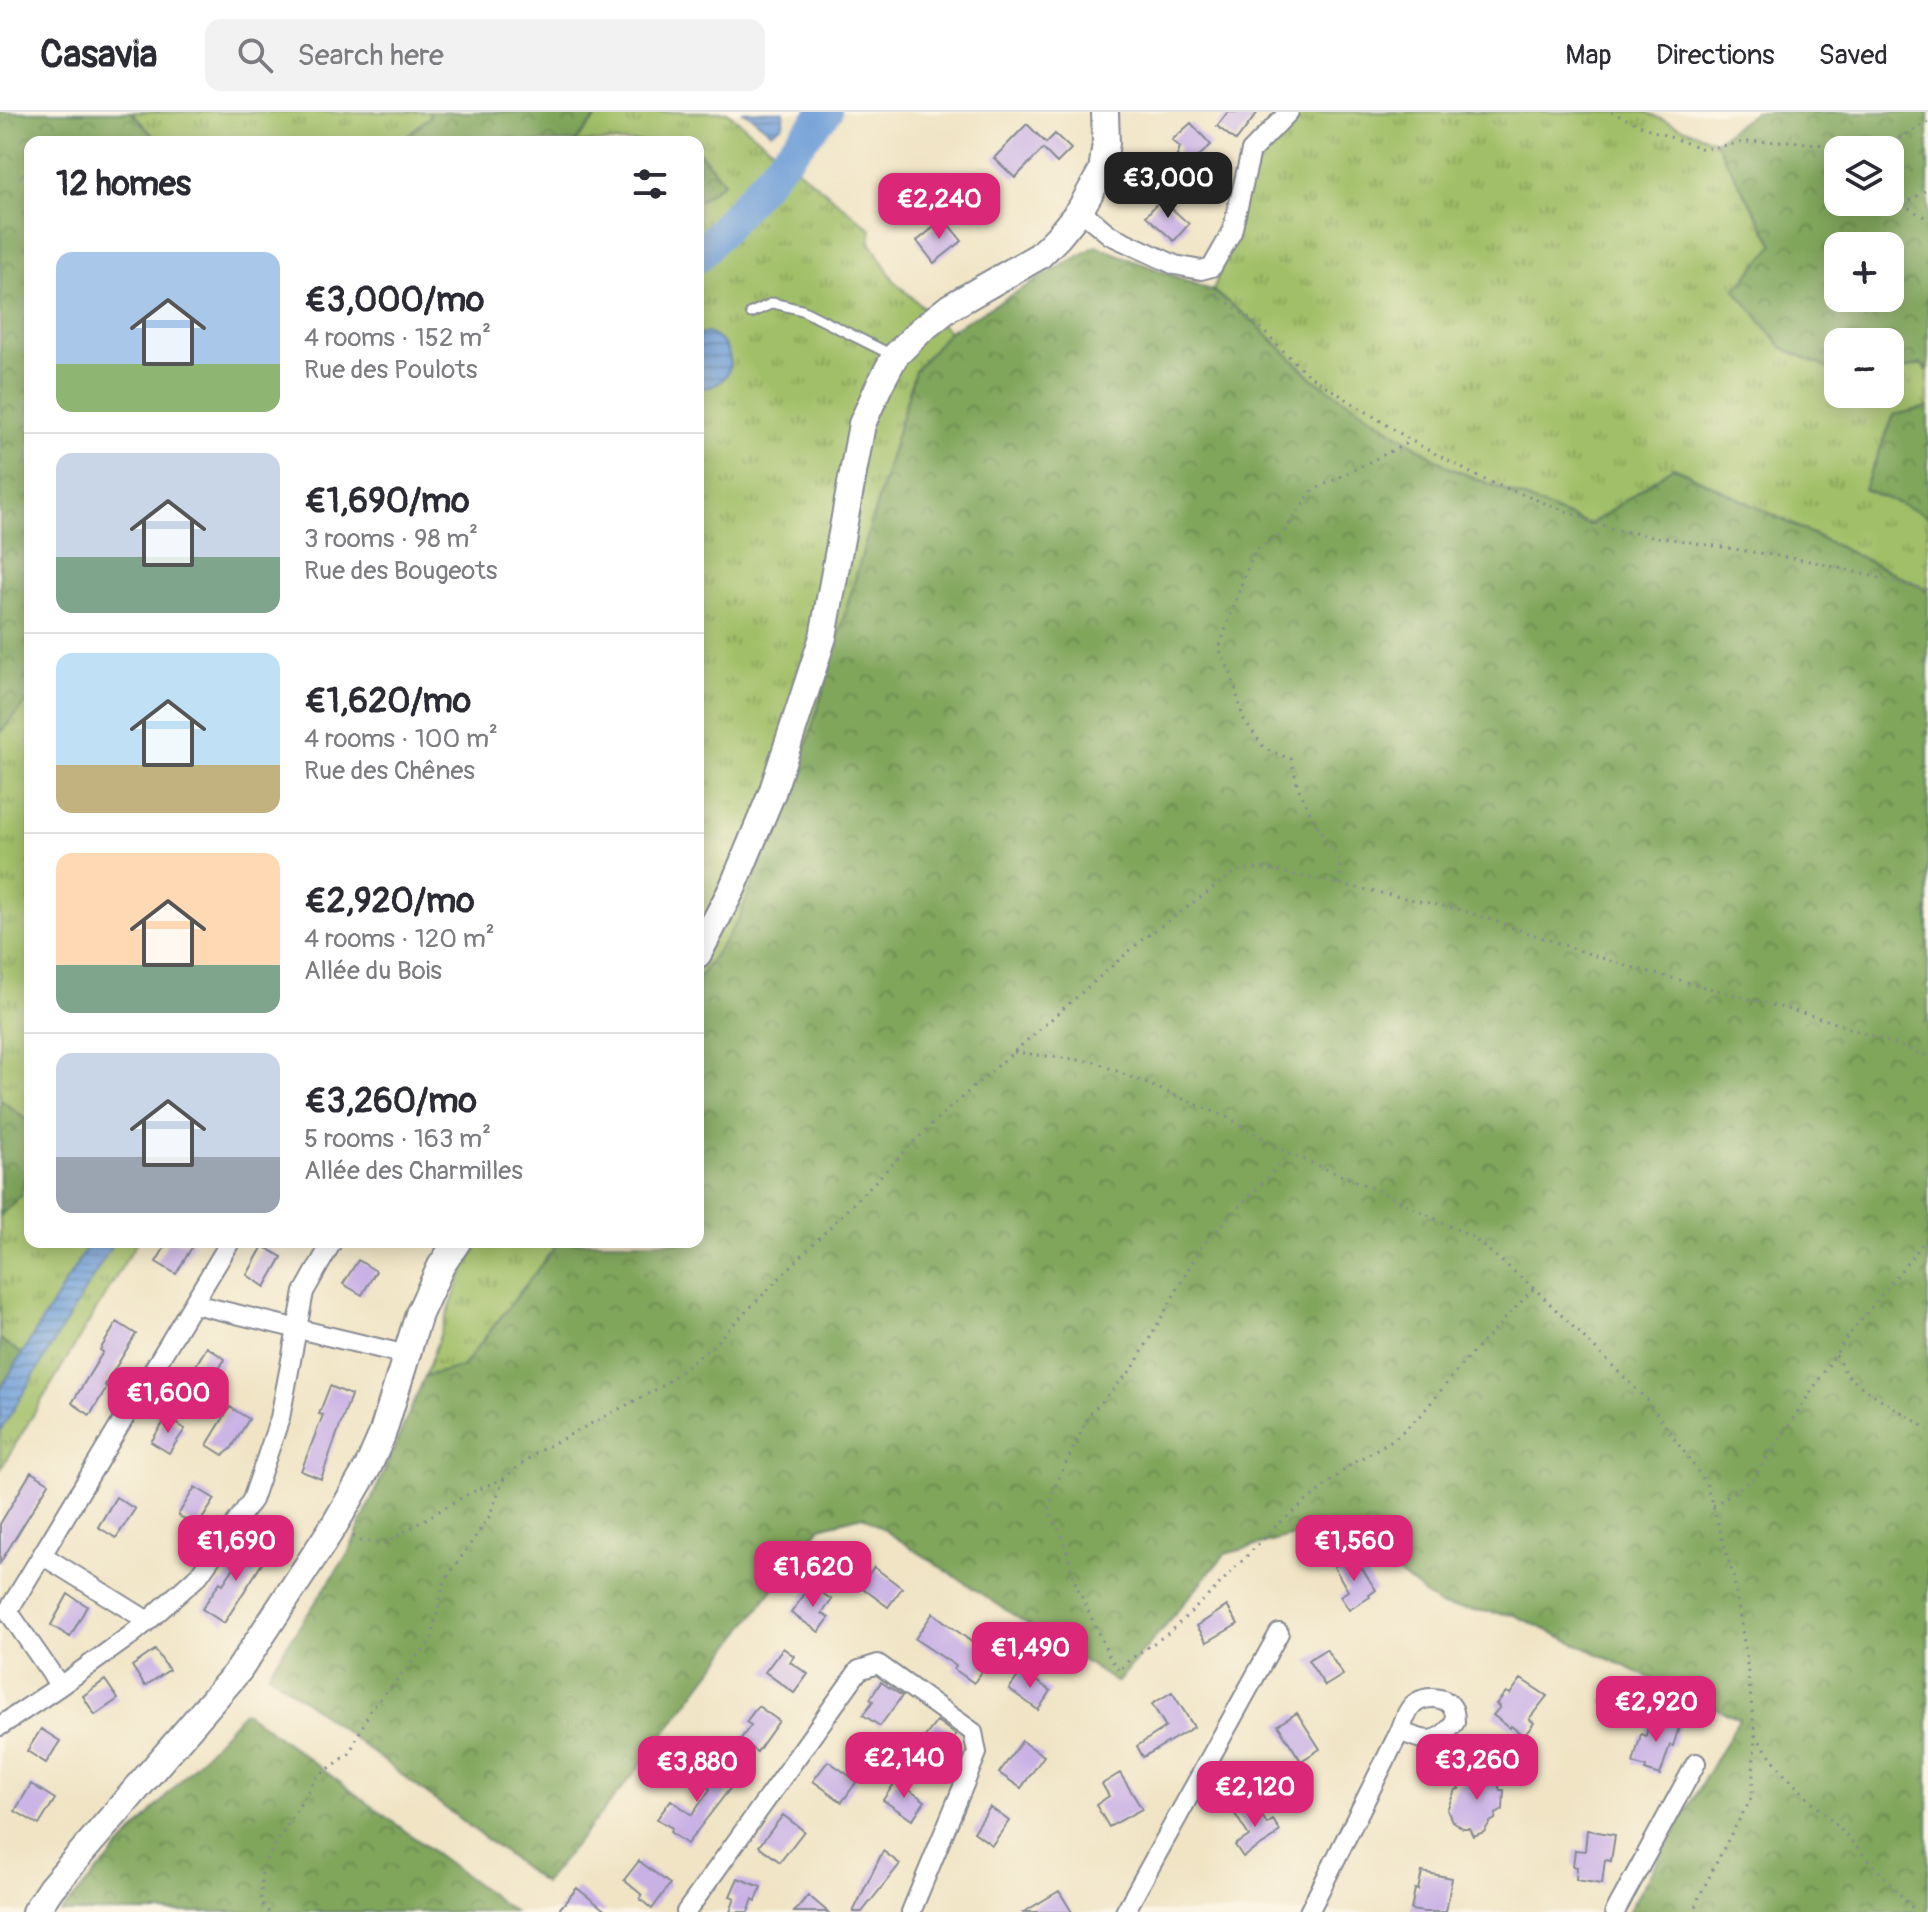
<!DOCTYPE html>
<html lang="en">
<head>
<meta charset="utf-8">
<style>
	:root { --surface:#fff; --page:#f2f2f3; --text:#2b2b33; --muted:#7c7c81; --line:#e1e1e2; --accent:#db2777 }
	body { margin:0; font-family:Pangolin,sans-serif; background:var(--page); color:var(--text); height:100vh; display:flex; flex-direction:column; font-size:30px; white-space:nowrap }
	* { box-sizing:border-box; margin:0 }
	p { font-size:26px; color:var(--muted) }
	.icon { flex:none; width:44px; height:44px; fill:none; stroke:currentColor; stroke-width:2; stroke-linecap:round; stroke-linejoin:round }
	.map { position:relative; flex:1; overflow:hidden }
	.details { position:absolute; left:24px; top:24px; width:680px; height:1112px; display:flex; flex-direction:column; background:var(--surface); border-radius:16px; box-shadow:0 4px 20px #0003 }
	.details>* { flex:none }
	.fabs { position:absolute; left:1824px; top:24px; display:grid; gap:16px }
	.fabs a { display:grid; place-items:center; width:80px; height:80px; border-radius:16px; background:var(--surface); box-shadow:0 4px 20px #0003; font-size:40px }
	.price { position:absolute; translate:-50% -68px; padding:0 18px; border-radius:16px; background:var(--accent); color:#fff; font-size:26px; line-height:52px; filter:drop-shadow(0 2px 4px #0008) }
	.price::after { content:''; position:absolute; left:50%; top:48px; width:24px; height:18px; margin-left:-12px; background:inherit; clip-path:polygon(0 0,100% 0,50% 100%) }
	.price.on { background:#222; color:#fff }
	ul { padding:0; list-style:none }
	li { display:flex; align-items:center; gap:24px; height:200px; padding:0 32px }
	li+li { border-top:2px solid var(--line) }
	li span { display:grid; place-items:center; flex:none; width:224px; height:160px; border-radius:16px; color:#555 }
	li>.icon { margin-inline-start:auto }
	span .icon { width:96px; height:96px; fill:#fffc; stroke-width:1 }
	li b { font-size:34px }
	h2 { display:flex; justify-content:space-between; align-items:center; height:96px; padding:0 32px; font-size:34px }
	header { display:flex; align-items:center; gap:48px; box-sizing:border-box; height:112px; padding:0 40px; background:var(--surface); border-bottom:2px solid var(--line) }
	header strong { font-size:38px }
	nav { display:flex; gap:44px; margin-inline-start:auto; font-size:28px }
	.search { width:560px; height:72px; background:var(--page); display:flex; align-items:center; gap:20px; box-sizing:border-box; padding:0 28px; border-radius:16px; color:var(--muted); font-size:30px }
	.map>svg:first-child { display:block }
</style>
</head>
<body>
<header>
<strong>Casavia</strong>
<div class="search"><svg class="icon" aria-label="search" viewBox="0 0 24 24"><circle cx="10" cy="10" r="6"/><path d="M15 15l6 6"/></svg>Search here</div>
<nav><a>Map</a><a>Directions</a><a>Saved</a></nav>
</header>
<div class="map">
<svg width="1928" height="1800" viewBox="0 0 1928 1800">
	<defs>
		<pattern id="grass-tufts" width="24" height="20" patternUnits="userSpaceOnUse" patternTransform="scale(2)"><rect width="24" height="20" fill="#a1bf67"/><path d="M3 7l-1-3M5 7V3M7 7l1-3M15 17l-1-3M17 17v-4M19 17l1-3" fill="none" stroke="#829c58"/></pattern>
		<pattern id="forest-crowns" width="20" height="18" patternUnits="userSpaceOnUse" patternTransform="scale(2)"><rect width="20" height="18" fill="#80a65c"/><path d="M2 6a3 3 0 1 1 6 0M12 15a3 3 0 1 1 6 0" fill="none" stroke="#68884f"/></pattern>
		<pattern id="water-rules" width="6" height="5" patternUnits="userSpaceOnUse" patternTransform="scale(2)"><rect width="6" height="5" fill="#6f9fd8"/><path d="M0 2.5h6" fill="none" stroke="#5a82b2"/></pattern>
	</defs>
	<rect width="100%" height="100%" fill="#fcf5e5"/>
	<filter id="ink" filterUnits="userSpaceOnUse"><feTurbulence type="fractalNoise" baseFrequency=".0125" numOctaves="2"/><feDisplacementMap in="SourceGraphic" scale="16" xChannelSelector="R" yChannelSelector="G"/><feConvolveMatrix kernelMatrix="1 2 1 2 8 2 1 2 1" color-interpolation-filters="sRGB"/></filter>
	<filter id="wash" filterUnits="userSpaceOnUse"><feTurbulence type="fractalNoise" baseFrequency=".006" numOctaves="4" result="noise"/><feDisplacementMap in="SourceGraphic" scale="32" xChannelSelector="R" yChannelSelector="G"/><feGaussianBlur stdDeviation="1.8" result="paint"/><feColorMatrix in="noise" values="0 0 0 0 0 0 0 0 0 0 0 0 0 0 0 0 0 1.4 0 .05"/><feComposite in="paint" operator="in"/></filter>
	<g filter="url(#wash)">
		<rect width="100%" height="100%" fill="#f0e4c5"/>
		<path fill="url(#grass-tufts)" stroke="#5e7762" stroke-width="2" d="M131 0H428L430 4 401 30H159Z
			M601 0H727L871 117 870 130 895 170 949 219 915 259 809 627 738 809 698 867V90L724 70 698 39V30H575Z
			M1301 0H1644L1715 29 1774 133 1783 236 1838 261V282H1890V260L1921 252 1928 259V295L1894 303 1864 377 1928 404V478L1674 355 1590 413 1450 356 1312 266 1253 209 1213 179 1260 42Z
			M30 586V1130H137L0 1358V621Z
			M480 1130H559L462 1255 425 1264 464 1157Z"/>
		<path fill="url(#forest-crowns)" stroke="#4e6a5d" stroke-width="2" fill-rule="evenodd" d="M0 0H131L159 30H30V586L0 621Z
			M428 0H601L575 30H401L430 4Z
			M1755 0H1928V259L1921 252 1890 260V230H1838V261L1783 236 1735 178 1774 133 1715 29ZM1838 38H1890V90H1838ZM1838 134H1890V186H1838Z
			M698 39 724 70 698 90Z
			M1096 134 1213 179 1253 209 1312 266 1450 356 1590 413 1673 355 1928 478V1800H1628L1739 1607 1514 1503 1440 1494 1337 1413 1225 1442 1117 1571 863 1404 820 1415 636 1659 544 1771 268 1561 348 1442 425 1264 462 1255 559 1130H698V867L738 809 809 627 915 259 949 219Z
			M1928 295V404L1864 377 1894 303Z
			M0 987 30 1011V1047L21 1082 0 1104Z
			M0 1227 22 1242 0 1278Z
			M244 1599 514 1800H61Z"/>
		<path fill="url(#water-rules)" stroke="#45679b" stroke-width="2" d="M742 0H784L783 13 771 20 751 4Z
			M707 221C742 234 735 278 698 276V222Z
			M90 1130H114L0 1320V1278Z
			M1609 1577 1641 1586 1636 1600 1605 1591Z"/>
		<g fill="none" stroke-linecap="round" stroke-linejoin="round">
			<path stroke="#6f9fd8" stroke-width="32" d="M698 145 826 0"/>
		</g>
		<g id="blocks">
			<path fill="#c9b1e6" d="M1228 0H1258L1236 29 1217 14Z
				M1191 11 1211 33 1186 56 1176 47 1180 35 1172 28Z
				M1027 12 1046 31 1055 22 1071 37 1057 51 1043 37 1015 66 994 46Z
				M1161 87 1189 112 1174 129 1146 104Z
				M944 107 962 129 934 151 917 129Z
				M168 1130H195L176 1162 156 1150Z
				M263 1134 282 1145 265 1175 247 1163Z
				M358 1148 376 1159 362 1183 343 1172Z
				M117 1210 136 1222 105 1273 107 1275 90 1303 72 1291 103 1240 100 1238Z
				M207 1235 225 1247 210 1272 191 1261Z
				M330 1274 351 1283 321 1367 301 1359 323 1303 319 1302Z
				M230 1295 249 1307 231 1337 223 1343 207 1333Z
				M167 1305 185 1317 169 1341 151 1330Z
				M31 1360 49 1371 0 1451V1412Z
				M195 1375 215 1387 197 1415 178 1403Z
				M116 1385 135 1397 116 1426 98 1415Z
				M252 1428 270 1439 224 1511 202 1497 220 1470 223 1472Z
				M1353 1443 1376 1478 1369 1483 1370 1485 1349 1498 1340 1484 1348 1479 1334 1455Z
				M874 1455 902 1476 888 1495 860 1474Z
				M811 1473 832 1488 822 1501 829 1506 819 1520 791 1501Z
				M68 1482 87 1494 70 1525 51 1513Z
				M1227 1494 1238 1512 1207 1530 1197 1514Z
				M933 1501 973 1531 974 1529 993 1542 974 1571 954 1557 956 1554 915 1527Z
				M783 1536 794 1544 790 1550 808 1562 794 1581 765 1560Z
				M1326 1537 1343 1563 1325 1574 1308 1548Z
				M155 1538 169 1558 145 1574 132 1554Z
				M1022 1559 1051 1579 1038 1598 1009 1577Z
				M1521 1567 1547 1584 1529 1607 1534 1611 1524 1624 1511 1614 1510 1616 1493 1603 1500 1595 1496 1592 1506 1580 1510 1582Z
				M105 1568 118 1587 95 1603 83 1584Z
				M881 1570 902 1584 880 1614 863 1603 873 1589 870 1587Z
				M1172 1580 1194 1615 1143 1645 1137 1634 1166 1615 1152 1592Z
				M758 1594 779 1609 757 1640 740 1628 751 1613 746 1610Z
				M1297 1601 1320 1637 1301 1649 1278 1613Z
				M1651 1602 1680 1612 1673 1634 1670 1633 1660 1663 1645 1658 1646 1655 1633 1651 1641 1622 1646 1624Z
				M937 1609 956 1623 937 1649 918 1634Z
				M41 1617 60 1629 46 1651 27 1639Z
				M1022 1629 1044 1644 1021 1676 999 1661Z
				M706 1649 735 1670 687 1732 670 1720 672 1716 657 1707 671 1688 692 1703 710 1677 694 1666Z
				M828 1649 857 1669 842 1690 813 1669Z
				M1492 1654 1500 1678H1504L1503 1698 1496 1702 1495 1707 1490 1710 1484 1720 1473 1724 1469 1716H1463L1452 1709 1447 1698 1455 1678 1459 1677 1458 1673 1480 1665 1478 1659Z
				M1120 1661 1142 1697 1109 1715 1096 1693 1109 1684 1102 1672Z
				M896 1669 925 1689 912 1708 883 1688Z
				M31 1672 55 1687 39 1713 15 1699Z
				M1253 1689 1267 1712 1273 1708 1280 1719 1275 1723 1276 1724 1243 1745 1235 1733 1249 1724 1235 1702Z
				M990 1695 1009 1709 992 1733 974 1720Z
				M783 1703 804 1719 780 1750 759 1734Z
				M1587 1718 1615 1723 1611 1749 1605 1748 1602 1772 1576 1768 1577 1755 1573 1754 1575 1738 1585 1739Z
				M883 1739 900 1752 862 1800H853Z
				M639 1749 670 1772 652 1797 640 1787 642 1783 624 1768Z
				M1422 1760 1452 1766 1446 1800H1424L1411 1798 1415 1777 1418 1778Z
				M738 1766 761 1775 756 1789 753 1787 748 1800H730L735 1786 730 1784Z
				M577 1776 607 1800H557Z
				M1059 1779 1072 1800H1024Z
				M808 1783 828 1800H794Z"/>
		</g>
	</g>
	<g filter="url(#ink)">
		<use href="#blocks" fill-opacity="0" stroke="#868a92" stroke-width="2"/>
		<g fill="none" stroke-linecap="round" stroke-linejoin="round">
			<defs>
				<path id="service" d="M751 201 773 191 802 198 892 243"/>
				<path id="minor" d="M1080 98 1110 123 1175 153 1201 158 1212 155 1232 120 1251 39 1289 0
					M230 1130 42 1443 148 1509 199 1463 252 1388 280 1306 304 1180 332 1130
					M194 1192 407 1243
					M60 1574 131 1523 148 1509
					M0 1614 60 1574 8 1499 42 1443
					M686 1800 859 1558 878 1552 973 1620 977 1641 911 1800
					M1125 1800 1279 1521
					M1309 1800 1400 1619C1404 1609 1407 1596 1417 1590 1427 1584 1447 1584 1453 1597 1455 1599 1455 1607 1455 1610 1437 1634 1425 1630 1400 1619
					M1615 1800 1696 1651"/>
				<path id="secondary" d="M698 842 732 777 772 681 823 525 862 312 879 274 895 244 921 218 950 195 1039 144 1058 125 1080 98 1102 59 1106 31 1105 0
					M35 1800 51 1776 239 1558 335 1412 368 1355 382 1323 419 1202 441 1154 457 1130"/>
			</defs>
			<use href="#service" stroke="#868a92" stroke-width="13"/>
			<use href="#minor" stroke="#868a92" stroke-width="22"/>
			<use href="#secondary" stroke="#868a92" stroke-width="30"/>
			<path stroke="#868a92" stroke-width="3" stroke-dasharray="2 6" stroke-linecap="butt" d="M1611 0 1651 18 1703 37 1746 30 1790 29 1826 33 1838 39
				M1878 38 1928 10
				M1890 81 1903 93 1928 107
				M1903 93 1928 77
				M1211 175 1213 179 1253 209 1307 262 1412 329 1480 366 1615 418 1815 450 1928 478
				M1340 772V749L1314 709 1298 675 1291 647 1265 637 1243 606 1232 564 1219 536 1246 460 1256 438 1283 421 1312 379 1411 329
				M1014 940 1095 950 1229 1006 1290 1042 1377 1078 1472 1125 1534 1176 1647 1288 1706 1371 1734 1467 1746 1543 1755 1623 1752 1685 1730 1724 1699 1785 1695 1800
				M1290 1042 1201 1135 1133 1256 1090 1302 1055 1374 1049 1399 1064 1428 1075 1470 1109 1544 1119 1559 1129 1548 1167 1522 1201 1491 1275 1415 1353 1351 1394 1327 1421 1303 1463 1251 1534 1176
				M1836 1243 1846 1262 1863 1276 1928 1317
				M1713 1394 1754 1366 1845 1228 1928 1125
				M353 1424 360 1429 386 1431 464 1384 504 1366 537 1340 661 1275 711 1235 937 1007 1143 827 1237 759 1262 756 1462 798 1616 851 1824 907 1928 944
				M1755 1623 1784 1662 1841 1718 1916 1800
				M269 1800 261 1790 262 1754 317 1665 349 1642 371 1597 431 1529 444 1470 489 1405 504 1366"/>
			<use href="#service" stroke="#fff" stroke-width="9"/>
			<use href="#minor" stroke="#fff" stroke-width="18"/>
			<use href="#secondary" stroke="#fff" stroke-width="26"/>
		</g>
	</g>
</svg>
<div class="fabs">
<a><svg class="icon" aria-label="layers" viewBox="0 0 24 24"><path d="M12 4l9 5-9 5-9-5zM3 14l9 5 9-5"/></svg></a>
<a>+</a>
<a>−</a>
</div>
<b class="price on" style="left:1168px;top:108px">€3,000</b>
<b class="price" style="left:939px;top:129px">€2,240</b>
<b class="price" style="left:168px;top:1323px">€1,600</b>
<b class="price" style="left:236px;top:1471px">€1,690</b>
<b class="price" style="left:1354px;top:1471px">€1,560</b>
<b class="price" style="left:813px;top:1497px">€1,620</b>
<b class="price" style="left:1030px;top:1578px">€1,490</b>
<b class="price" style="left:1656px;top:1632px">€2,920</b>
<b class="price" style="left:904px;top:1688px">€2,140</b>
<b class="price" style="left:1477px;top:1690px">€3,260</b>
<b class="price" style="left:697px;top:1692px">€3,880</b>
<b class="price" style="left:1255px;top:1717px">€2,120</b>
<section class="details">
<h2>12 homes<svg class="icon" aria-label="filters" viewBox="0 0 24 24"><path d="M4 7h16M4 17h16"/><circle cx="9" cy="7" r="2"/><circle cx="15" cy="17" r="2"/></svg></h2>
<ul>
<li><span style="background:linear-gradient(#a9c7e8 70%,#8fb573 0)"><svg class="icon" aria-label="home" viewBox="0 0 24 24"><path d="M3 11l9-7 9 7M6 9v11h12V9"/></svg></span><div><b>€3,000/mo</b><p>4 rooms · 152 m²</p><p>Rue des Poulots</p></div></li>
<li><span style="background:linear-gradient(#c9d6e8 65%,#7fa58c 0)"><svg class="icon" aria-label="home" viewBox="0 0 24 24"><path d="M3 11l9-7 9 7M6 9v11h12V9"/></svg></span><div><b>€1,690/mo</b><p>3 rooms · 98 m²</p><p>Rue des Bougeots</p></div></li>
<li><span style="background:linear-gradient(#bfe0f5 70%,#c2b280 0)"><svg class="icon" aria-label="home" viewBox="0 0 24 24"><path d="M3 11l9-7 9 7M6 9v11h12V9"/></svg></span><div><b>€1,620/mo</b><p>4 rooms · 100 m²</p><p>Rue des Chênes</p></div></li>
<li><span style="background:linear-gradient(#ffd9b3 70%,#7fa58c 0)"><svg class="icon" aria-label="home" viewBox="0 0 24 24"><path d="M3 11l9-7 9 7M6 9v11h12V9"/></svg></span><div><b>€2,920/mo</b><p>4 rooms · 120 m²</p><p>Allée du Bois</p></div></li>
<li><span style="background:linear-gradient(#c9d6e8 65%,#9aa5b1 0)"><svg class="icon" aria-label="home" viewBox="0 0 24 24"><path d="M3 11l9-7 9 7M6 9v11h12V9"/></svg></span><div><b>€3,260/mo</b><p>5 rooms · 163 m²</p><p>Allée des Charmilles</p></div></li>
</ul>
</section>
</div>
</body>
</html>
